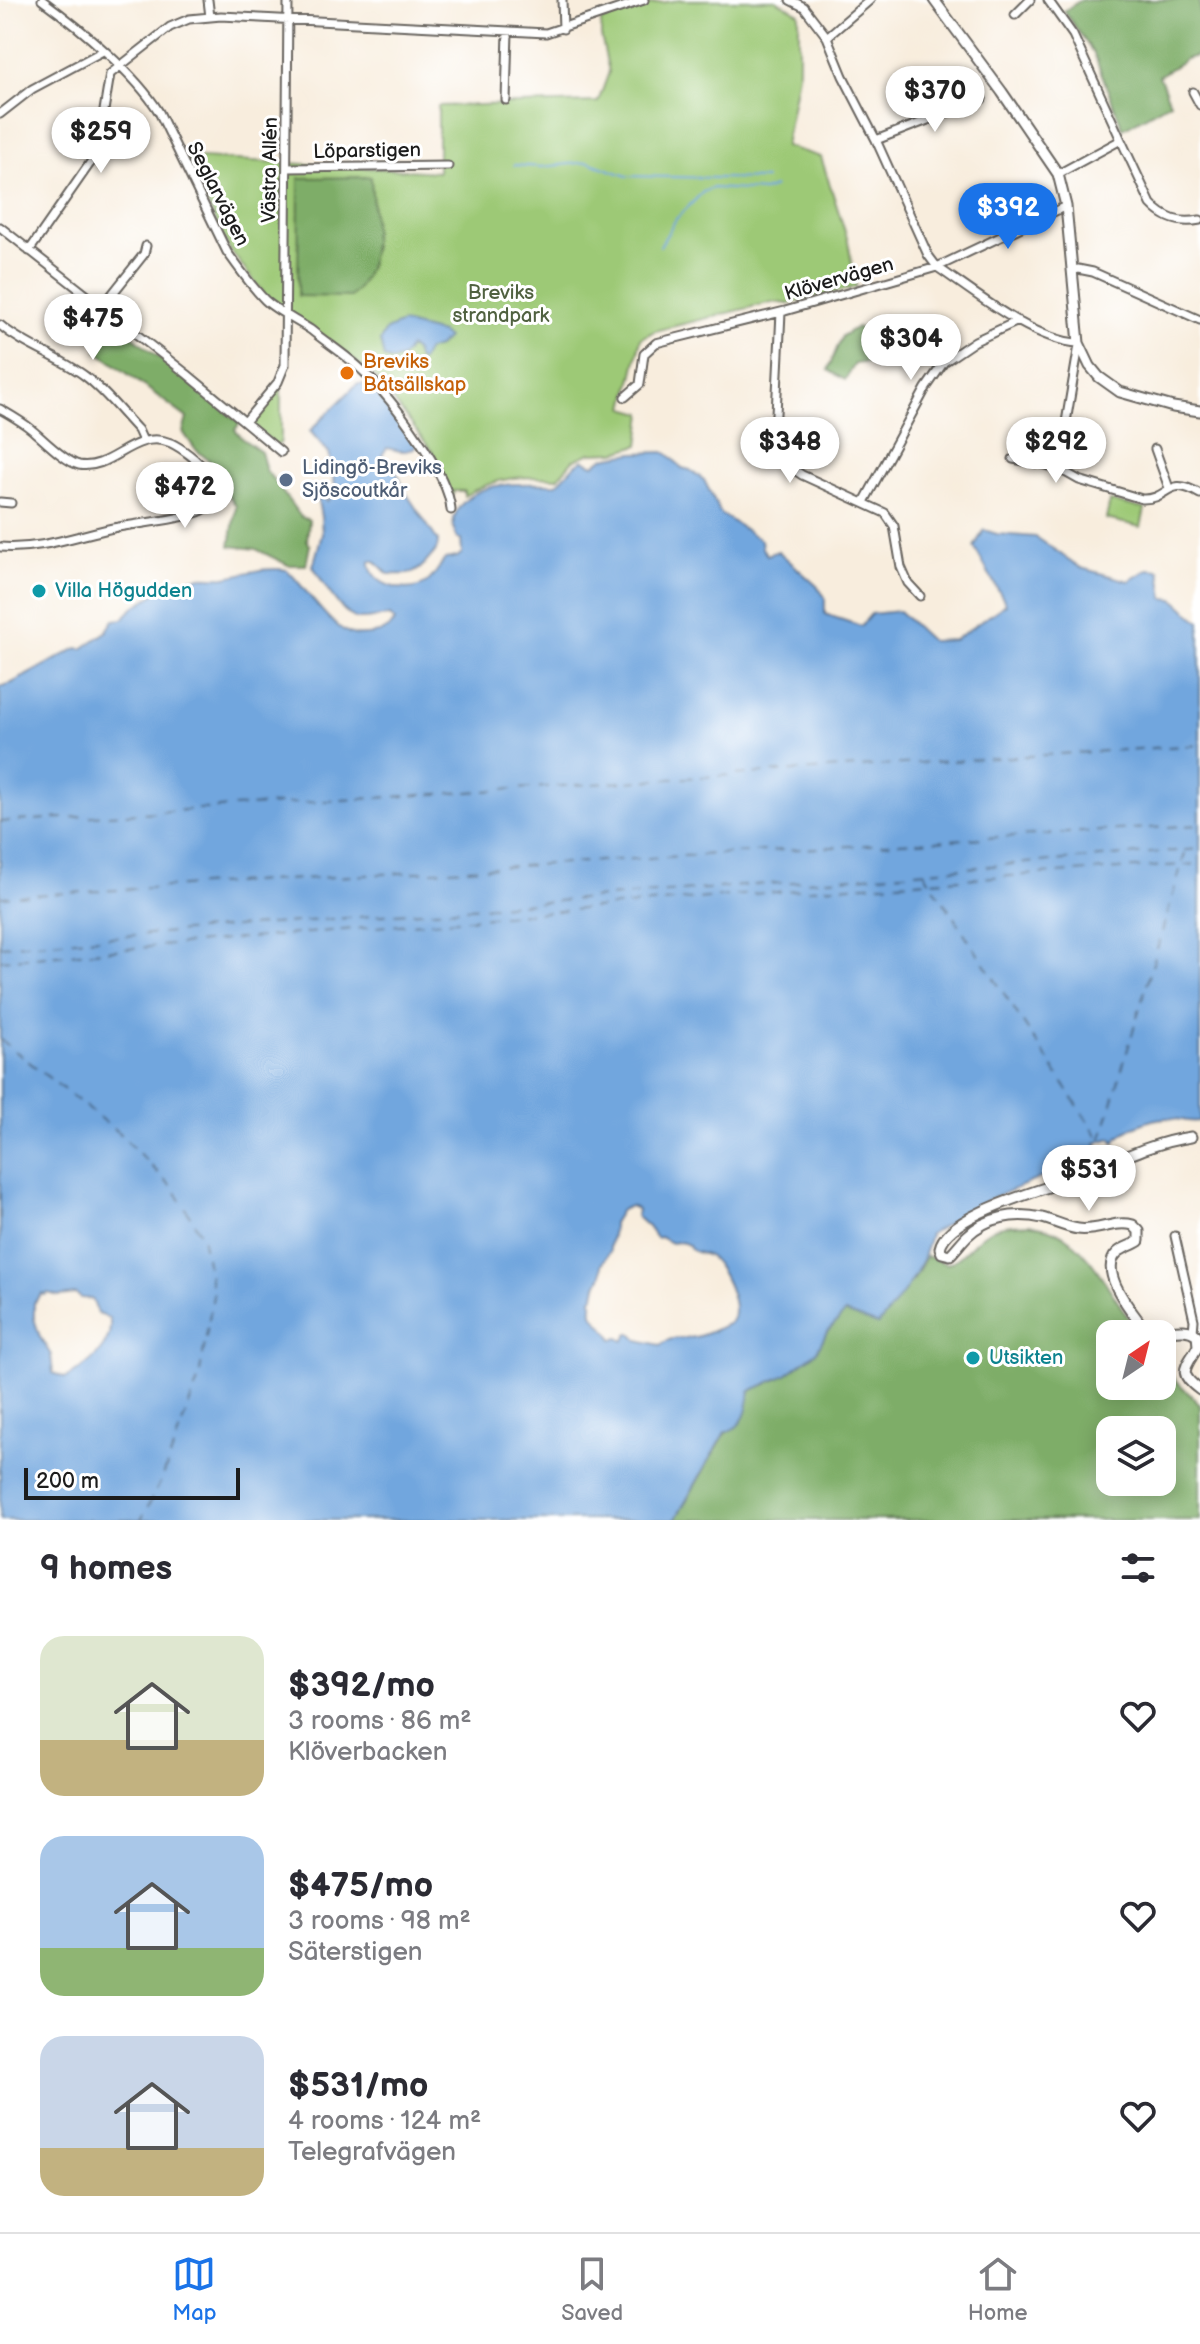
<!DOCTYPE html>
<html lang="en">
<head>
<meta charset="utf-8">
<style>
	:root { --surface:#fff; --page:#f7f7f7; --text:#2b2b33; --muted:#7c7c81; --line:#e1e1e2; --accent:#1a73e8 }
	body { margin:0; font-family:"Balsamiq Sans",sans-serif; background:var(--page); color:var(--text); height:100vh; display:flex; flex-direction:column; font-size:30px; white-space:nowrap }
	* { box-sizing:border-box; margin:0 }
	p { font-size:26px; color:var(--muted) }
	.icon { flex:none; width:44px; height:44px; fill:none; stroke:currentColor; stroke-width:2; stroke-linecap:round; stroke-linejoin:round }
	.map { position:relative; height:1520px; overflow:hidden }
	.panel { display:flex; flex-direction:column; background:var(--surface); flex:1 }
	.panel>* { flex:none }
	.needle { width:52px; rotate:35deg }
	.fabs { position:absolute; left:1096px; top:1320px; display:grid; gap:16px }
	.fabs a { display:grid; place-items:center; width:80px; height:80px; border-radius:16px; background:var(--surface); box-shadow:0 4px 20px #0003; font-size:40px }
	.scale { position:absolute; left:24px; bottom:20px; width:216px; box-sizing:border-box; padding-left:8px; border:4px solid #1c1c1c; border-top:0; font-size:22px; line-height:28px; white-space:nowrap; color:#1c1c1c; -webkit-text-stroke:6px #fff; paint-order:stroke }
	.price { position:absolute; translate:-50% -68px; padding:0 18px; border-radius:28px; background:#fff; color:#222; font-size:26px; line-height:52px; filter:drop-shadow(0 2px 4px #0008) }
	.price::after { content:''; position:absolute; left:50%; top:48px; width:24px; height:18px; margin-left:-12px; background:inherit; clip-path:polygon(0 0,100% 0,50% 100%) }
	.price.on { background:var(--accent); color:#fff }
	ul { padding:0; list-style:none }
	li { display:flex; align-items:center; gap:24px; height:200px; padding:0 40px }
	li span { display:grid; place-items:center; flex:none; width:224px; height:160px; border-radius:24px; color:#555 }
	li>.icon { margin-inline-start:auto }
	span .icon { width:96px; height:96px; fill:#fffc; stroke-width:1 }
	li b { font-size:34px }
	h2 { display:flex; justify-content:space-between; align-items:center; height:96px; padding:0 40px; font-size:34px }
	.menu { display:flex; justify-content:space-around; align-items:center; height:112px; border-top:2px solid var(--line); background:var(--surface); font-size:22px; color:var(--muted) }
	.menu a { display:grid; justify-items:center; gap:4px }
	.menu .on { color:var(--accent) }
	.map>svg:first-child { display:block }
</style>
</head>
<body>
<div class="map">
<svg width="1200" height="1520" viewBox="0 0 1200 1520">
	<rect width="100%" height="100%" fill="#fff"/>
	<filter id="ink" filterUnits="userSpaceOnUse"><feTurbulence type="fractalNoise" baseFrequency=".0125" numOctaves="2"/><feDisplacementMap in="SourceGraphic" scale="16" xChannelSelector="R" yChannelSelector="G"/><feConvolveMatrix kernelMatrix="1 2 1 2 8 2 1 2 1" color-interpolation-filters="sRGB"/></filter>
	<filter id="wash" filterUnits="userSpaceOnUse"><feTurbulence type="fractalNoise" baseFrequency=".006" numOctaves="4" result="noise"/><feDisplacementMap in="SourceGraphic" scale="32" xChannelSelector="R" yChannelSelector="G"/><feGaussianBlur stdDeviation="1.8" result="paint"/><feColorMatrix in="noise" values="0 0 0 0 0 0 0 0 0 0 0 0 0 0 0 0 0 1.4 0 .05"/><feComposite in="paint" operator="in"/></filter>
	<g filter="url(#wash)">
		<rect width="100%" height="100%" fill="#f8eddd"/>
		<path fill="#9dc976" stroke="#5c7249" stroke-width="2" d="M681 0H776L799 13V69L785 146 821 157 848 241 856 287 788 304 772 302 655 331 641 338 625 408 643 413 639 445 616 452 591 453 573 460 558 478C520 476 498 476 464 496V491H454L453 495H451L432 451 375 377 309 325 269 300 246 271 228 247 185 157 438 172V106L598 102 609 72 601 36V21L651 4Z
			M281 384V438L280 444 276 445 252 426V422Z
			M1110 501 1145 509 1141 527 1106 519Z"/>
		<path fill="#7ead67" stroke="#4d6442" stroke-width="2" fill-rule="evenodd" d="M1081 0H1200V55L1186 59 1159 76 1170 102 1123 129 1094 54 1064 11Z
			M371 177C373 217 382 267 350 297L298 296 299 178Z
			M937 318 950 329 917 355 855 364 845 380 828 370 842 336 857 327 877 339Z
			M114 321 240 423 235 430 243 439 261 452 266 470 301 517 309 520 307 541 310 545 306 565H288L256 549 230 546 236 506 221 484 216 466 195 449 183 432 187 418 97 351Z
			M1029 1224C1042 1227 1054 1229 1064 1236 1097 1257 1116 1306 1141 1334H1110V1386H1162V1361L1174 1378 1200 1405V1520H675L750 1391 786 1375 816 1352 827 1332 845 1312 913 1281 926 1256 947 1264C964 1258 973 1240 989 1231 1001 1224 1016 1225 1029 1224ZM1110 1430H1162V1482H1110Z"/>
		<path fill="#71a6de" stroke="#46617d" stroke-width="2" fill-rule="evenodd" d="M402 323 441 333 447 338 438 347 428 350 421 361 418 360 415 351 410 347 402 358 392 361 384 358 380 341 386 330Z
			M357 384H363L372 388 417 446C405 454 400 451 387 448L382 455 398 475 406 493 438 541C438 550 435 552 429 559 415 576 410 575 388 574L375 561H370C369 586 407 595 425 584 433 579 439 567 445 559L457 557 462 553 461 539H458C452 529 452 519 458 509 479 478 524 484 557 484L574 466 583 460 594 465 603 458 633 453 664 452 669 455 682 468 690 470 704 480 721 514 761 540 762 548 767 555 778 551 817 586 825 597V614L861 626 871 614 899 611 931 641 954 640 1006 604 974 547 984 530 997 534 1036 537 1081 568 1129 581 1148 569 1160 570 1164 598 1174 599 1200 622V1121C1184 1123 1180 1118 1167 1118 1152 1118 1122 1129 1114 1143L1112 1138 1096 1143 1100 1153 986 1201 930 1234C921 1275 903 1294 878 1325L845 1313 827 1332 816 1352 786 1375 750 1391C748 1409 745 1428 725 1432L675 1520H0V687L12 683 77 648 82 649 106 632 114 620 123 619C133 604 151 599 164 587 177 587 186 578 200 577 208 576 216 578 225 577 245 574 267 566 287 570 305 586 330 630 355 635 361 636 368 635 374 634 383 633 389 629 395 621L390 616C380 616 368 620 358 619 342 616 321 580 313 566L322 534 321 517 318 501 321 497 327 501 336 491 329 453 310 431ZM630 1206 637 1209 636 1216 648 1227 656 1238 660 1237 671 1243C676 1242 683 1241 688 1245 690 1246 690 1249 691 1250 696 1253 703 1253 708 1256 721 1264 740 1304 732 1320 729 1325 727 1324 723 1326 713 1331 705 1335 695 1337 681 1340 672 1335 660 1345L638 1340 632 1334H629L624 1341 619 1338 613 1339C610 1333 592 1316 592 1312 591 1308 593 1303 592 1298L595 1295 597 1285 602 1275V1264L610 1251C609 1241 614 1234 613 1223L621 1210ZM48 1293 59 1296 76 1294 81 1298 92 1299 98 1314 109 1318C116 1344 87 1367 65 1378L53 1373 51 1355 40 1337 34 1318V1303L42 1294 45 1295Z"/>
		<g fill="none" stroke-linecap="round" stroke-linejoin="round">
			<path stroke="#71a6de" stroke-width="2" d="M514 165 541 167 588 162 627 176 765 179
				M660 246 676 219 703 192 713 188 764 191 774 187"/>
			<path stroke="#425a73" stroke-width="2" stroke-dasharray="10 8" stroke-linecap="butt" d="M0 822 1200 745
				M924 872 1101 1141 1186 850
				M0 897 1200 825
				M0 946 1200 849
				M0 960 833 887 1200 864
				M0 1039 120 1134 174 1189 202 1236 213 1295 199 1378 162 1479 141 1520"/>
		</g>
	</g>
	<g filter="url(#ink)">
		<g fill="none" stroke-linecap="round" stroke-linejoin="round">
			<defs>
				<path id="street" d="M42 0C80 28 135 73 159 112L227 252C239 268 251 286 265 300 275 310 298 321 311 330 328 344 348 356 364 372 391 398 449 473 451 510
					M208 0 210 17
					M562 0 563 29
					M790 0 804 7 827 37 843 76 876 140 928 255 937 267 1066 206
					M1048 0 1073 35 1121 140 1058 174
					M1015 15 1030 0
					M827 37 870 0
					M1193 92 1200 105
					M506 100 508 32
					M0 114 32 89 103 51
					M876 140 982 99
					M1121 140 1151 204C1165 219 1180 224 1200 220
					M287 168 448 166
					M0 227 187 374 281 452
					M29 251 93 159 99 141 110 74 170 27 189 19 221 16 546 33 644 0
					M1073 271 1078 269 1093 272 1200 320
					M102 307 144 254 146 246
					M781 312 775 434 780 454 793 469 802 475 885 513 894 526 901 567 908 583 920 596
					M0 325C26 347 58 356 85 376 105 391 121 412 138 430L143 441
					M1079 345 1063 440V471L1079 480 1142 499C1170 500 1167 474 1200 494
					M625 397 640 384 644 354 656 343 785 311 937 267C974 292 1034 341 1079 343
					M0 409C10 415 21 421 31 429 42 438 65 462 79 465 112 471 134 428 171 443 190 452 239 491 203 510 182 520 137 523 113 528 75 536 40 550 0 547
					M245 422 278 382 285 365 288 0
					M1155 449 1169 488
					M1013 459 1047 465 1063 471
					M0 502 11 503
					M864 502 926 388 944 362 975 341 1018 321
					M1175 1236 1194 1320 1193 1332"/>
				<path id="secondary" d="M934 0 1002 92 1058 174 1066 206 1079 343 1090 366 1099 377 1120 392 1173 407 1200 411
					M1191 1137C1148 1143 1109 1165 1068 1180 1040 1191 946 1215 940 1248L942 1253 950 1255C956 1249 961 1242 967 1236 986 1217 1015 1212 1042 1218 1054 1221 1065 1227 1078 1229 1097 1232 1115 1220 1133 1225L1139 1231V1241C1132 1246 1123 1247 1117 1253 1098 1272 1131 1310 1143 1327 1159 1340 1180 1322 1197 1335L1198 1346C1187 1367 1175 1372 1200 1390"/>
			</defs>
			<use href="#street" stroke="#696560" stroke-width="11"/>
			<use href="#secondary" stroke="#696560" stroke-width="13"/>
			<use href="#street" stroke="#fff" stroke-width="7"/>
			<use href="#secondary" stroke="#fff" stroke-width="9"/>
		</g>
	</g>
	<circle fill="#e8710a" stroke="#fff" stroke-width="3" cx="347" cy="373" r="8"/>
	<circle fill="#5c6f8a" stroke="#fff" stroke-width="3" cx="286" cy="480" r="8"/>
	<g fill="#0f9aa8" stroke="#fff" stroke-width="3">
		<circle cx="39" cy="591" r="8"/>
		<circle cx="973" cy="1358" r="8"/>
	</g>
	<g text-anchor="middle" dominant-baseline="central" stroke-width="6" stroke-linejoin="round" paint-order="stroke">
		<g font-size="20" fill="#1c1c1c" stroke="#fff">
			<text transform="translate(367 151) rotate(-1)">Löparstigen</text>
			<text transform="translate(270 170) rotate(-89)">Västra Allén</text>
			<text transform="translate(218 194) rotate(63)">Seglarvägen</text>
			<text transform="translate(839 279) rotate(-16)">Klövervägen</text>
		</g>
		<g font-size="20" fill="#506140" stroke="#fff">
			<text x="501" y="293">Breviks<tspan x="501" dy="23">strandpark</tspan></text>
		</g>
		<g font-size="20" fill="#c56008" stroke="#fff" text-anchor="start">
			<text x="363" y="362">Breviks<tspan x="363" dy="23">Båtsällskap</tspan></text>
		</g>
		<g font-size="20" fill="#4e5e75" stroke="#fff" text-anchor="start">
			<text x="302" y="468">Lidingö-Breviks<tspan x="302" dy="23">Sjöscoutkår</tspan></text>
		</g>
		<g font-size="20" fill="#0d838f" stroke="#fff" text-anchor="start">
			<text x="55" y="591">Villa Högudden</text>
			<text x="989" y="1358">Utsikten</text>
		</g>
	</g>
</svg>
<div class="fabs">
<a><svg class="needle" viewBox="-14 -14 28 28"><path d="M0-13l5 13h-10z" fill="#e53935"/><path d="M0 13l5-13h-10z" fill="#7c7c81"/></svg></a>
<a><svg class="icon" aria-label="layers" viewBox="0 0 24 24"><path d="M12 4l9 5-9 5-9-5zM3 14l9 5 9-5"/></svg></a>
</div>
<div class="scale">200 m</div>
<b class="price" style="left:935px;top:134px">$370</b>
<b class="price" style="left:101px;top:175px">$259</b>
<b class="price on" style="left:1008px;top:251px">$392</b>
<b class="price" style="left:93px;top:362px">$475</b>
<b class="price" style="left:911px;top:382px">$304</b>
<b class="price" style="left:790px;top:485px">$348</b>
<b class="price" style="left:1056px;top:485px">$292</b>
<b class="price" style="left:185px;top:530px">$472</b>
<b class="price" style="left:1089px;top:1213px">$531</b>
</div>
<section class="panel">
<h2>9 homes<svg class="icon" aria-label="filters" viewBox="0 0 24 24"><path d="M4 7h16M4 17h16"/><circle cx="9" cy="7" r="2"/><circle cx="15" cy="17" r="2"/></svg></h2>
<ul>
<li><span style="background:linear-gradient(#dfe7d0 65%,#c2b280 0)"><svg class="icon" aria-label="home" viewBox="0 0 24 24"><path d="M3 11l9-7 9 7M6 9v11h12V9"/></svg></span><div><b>$392/mo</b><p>3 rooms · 86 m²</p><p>Klöverbacken</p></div><svg class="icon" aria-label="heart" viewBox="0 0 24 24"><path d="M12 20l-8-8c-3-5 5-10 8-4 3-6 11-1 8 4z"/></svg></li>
<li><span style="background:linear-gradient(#a9c7e8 70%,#8fb573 0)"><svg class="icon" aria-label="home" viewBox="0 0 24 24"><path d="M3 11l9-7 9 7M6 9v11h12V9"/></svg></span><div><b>$475/mo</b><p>3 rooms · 98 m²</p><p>Säterstigen</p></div><svg class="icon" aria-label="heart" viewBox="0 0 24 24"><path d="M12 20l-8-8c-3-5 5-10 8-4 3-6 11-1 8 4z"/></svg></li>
<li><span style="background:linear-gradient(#c9d6e8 70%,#c2b280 0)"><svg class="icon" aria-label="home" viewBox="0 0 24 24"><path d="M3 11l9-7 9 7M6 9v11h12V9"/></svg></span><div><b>$531/mo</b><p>4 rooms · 124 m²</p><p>Telegrafvägen</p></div><svg class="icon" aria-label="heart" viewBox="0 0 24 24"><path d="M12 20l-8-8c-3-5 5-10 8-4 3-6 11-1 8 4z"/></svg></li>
</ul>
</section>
<nav class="menu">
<a class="on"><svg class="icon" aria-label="map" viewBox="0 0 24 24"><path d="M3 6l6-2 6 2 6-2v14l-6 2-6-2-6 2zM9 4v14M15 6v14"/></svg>Map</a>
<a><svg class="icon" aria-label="saved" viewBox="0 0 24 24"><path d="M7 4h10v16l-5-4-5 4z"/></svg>Saved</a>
<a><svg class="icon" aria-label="home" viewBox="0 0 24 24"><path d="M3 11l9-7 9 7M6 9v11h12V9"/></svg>Home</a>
</nav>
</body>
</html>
